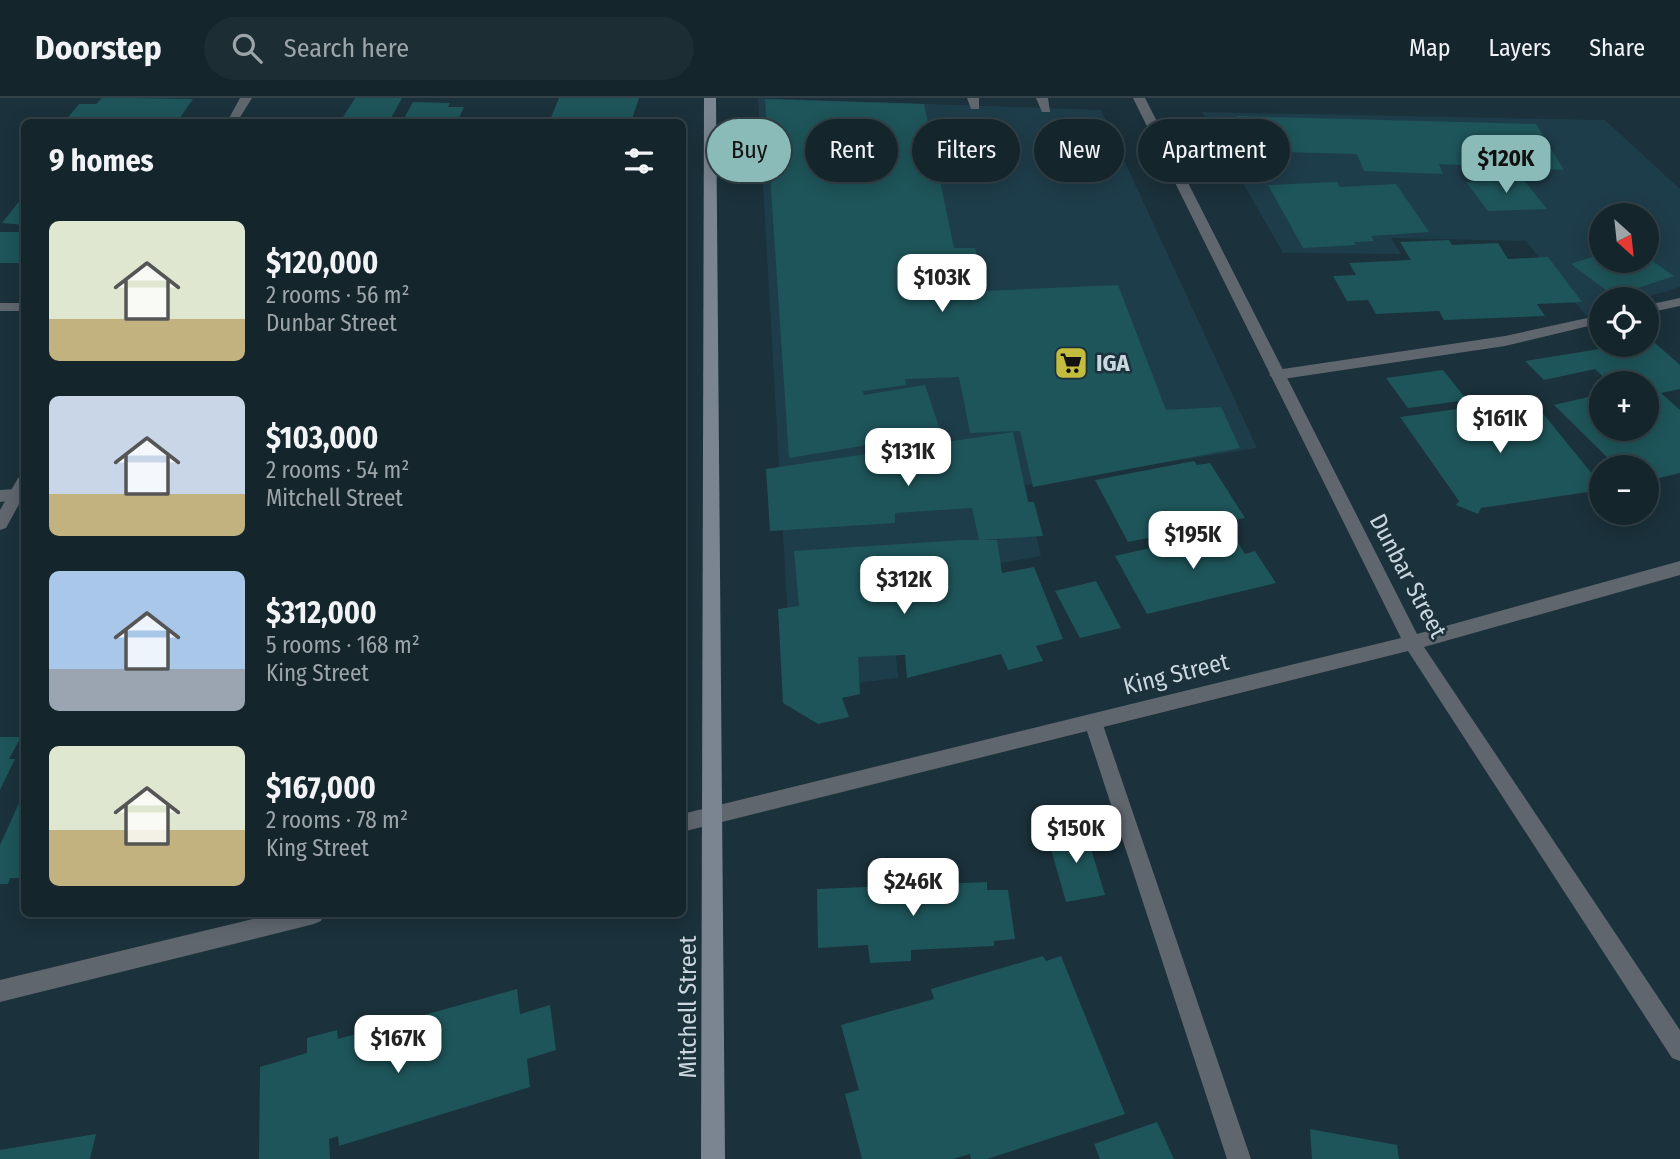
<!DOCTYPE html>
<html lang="en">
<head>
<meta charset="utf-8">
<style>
	:root { --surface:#14252c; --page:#1d2d34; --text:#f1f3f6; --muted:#9da5a9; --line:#334248; --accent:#8bbbb9 }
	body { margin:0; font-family:"Fira Sans Condensed",sans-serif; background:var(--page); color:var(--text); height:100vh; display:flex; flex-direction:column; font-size:26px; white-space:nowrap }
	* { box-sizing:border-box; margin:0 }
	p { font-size:23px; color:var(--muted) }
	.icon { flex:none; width:38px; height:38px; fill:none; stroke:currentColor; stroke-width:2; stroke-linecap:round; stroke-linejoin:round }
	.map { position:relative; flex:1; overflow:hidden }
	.drawer { position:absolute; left:21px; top:21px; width:665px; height:798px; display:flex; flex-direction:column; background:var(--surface); border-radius:10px; box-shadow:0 4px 18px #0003,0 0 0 2px var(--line) }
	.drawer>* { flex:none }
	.top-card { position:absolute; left:707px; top:21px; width:665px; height:63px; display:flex; gap:14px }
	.needle { width:46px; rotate:153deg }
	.buttons { position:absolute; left:1589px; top:105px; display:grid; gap:14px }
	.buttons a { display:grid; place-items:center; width:70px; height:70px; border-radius:50%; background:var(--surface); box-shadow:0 4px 18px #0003,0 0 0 2px var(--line); font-size:35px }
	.price { position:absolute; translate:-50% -60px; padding:0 16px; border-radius:14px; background:#fff; color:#222; font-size:23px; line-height:46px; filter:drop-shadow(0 2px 4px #0008) }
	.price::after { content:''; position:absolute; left:50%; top:42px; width:21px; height:16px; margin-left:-10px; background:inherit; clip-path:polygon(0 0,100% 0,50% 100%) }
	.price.active { background:var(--accent); color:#111 }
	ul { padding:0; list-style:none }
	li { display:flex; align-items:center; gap:21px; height:175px; padding:0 28px }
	li span { display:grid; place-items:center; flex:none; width:196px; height:140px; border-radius:10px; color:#555 }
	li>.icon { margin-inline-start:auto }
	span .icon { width:84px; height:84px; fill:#fffc; stroke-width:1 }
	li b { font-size:30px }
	h2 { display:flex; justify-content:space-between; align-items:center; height:84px; padding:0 28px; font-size:30px }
	.pill { padding:0 24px; border-radius:32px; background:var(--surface); box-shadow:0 4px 18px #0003,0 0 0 2px var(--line); font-size:24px; line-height:63px }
	.pill.active { background:var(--accent); color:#111 }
	header { display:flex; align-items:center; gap:42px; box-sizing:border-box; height:98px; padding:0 35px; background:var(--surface); border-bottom:2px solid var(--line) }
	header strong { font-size:33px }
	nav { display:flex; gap:38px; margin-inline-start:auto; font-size:24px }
	.search { width:490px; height:63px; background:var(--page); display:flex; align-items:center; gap:18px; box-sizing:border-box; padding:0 24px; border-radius:38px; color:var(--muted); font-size:26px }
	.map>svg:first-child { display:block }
</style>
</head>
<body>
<header>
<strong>Doorstep</strong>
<div class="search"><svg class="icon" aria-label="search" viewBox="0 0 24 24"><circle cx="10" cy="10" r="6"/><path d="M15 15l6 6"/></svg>Search here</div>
<nav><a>Map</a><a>Layers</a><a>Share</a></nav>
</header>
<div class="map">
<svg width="1680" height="1061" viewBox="0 0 1680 1061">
	<rect width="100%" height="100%" fill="#1b313b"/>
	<path fill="#1e3d4a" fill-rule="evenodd" d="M758 0 1101 12 1257 350 1025 387 1041 458 889 484 898 580 792 593Z
		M1202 14 1605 22 1680 91V189L1641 201H1601V213L1586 218 1526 143 1391 140 1401 156 1283 155ZM1601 117H1647V163H1601Z"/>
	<path fill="#1e555a" d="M102 0H129L193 1 177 24 66 22 79 6H96Z
		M355 0H402L389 24H340Z
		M559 0H639L631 24 550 22Z
		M765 1 924 6 954 150H975L985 193 1118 187 1166 312 1221 309 1240 350 1033 389 1020 333 970 335 959 279 905 281 906 287 863 293 864 297 925 287 941 335 789 360Z
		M413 4 450 5 448 9H464L457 24H402Z
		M1237 18 1536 26 1564 72 1439 66 1443 76 1364 73 1357 56 1247 53Z
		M1523 81 1547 111 1488 113 1466 84Z
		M1337 84 1340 89 1396 86 1429 134 1371 138 1374 143 1354 144 1356 147 1303 150 1268 87Z
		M24 97V127L2 125Z
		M0 134H24V165H0Z
		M1449 142 1452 147 1498 145 1508 161 1548 159 1582 204 1537 206 1545 218 1444 222 1439 213 1376 216 1368 202 1347 203 1333 178 1356 177 1349 165 1411 162 1400 144Z
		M1601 156V163H1647V159L1674 178 1614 198 1571 166Z
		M1655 245 1680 267V291L1661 295 1680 312V375L1647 383V369H1617L1554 307 1601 296V331H1647V285H1610L1595 271 1544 282 1525 263 1612 249 1616 253Z
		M1443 272 1467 302 1408 310 1386 280Z
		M1527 301 1537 314 1541 313 1593 377H1590L1601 392 1481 410 1478 416 1456 407 1459 403 1400 319Z
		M1013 334 1028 404H1034L1043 438 979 442 972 410 895 415V425L770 433 766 371Z
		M1194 363 1197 367 1210 365 1245 420 1128 444 1095 382Z
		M1230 432 1245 456 1255 453 1276 485 1147 516 1115 458Z
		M962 442H997L1002 475 1034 469 1063 541 1036 548 1043 563 1008 572 1001 556 907 580 905 557 858 559 860 596 842 600 849 619 818 626 783 605 778 511 799 508 794 453Z
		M1096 483 1121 530 1080 540 1055 493Z
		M0 639H21L9 661H15L0 692Z
		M24 694V780H10L8 786H0V747Z
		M1085 731 1105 797 1066 804 1047 737Z
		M987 784V792H1008L1015 841 994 843V848L911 852V863L870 865 868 847 818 850 817 791Z
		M1043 858 1046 863 1061 858 1125 1016 987 1061H971L970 1056 953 1061H862L845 996 859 992 841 927 934 901 931 891Z
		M517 891 520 916 550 907 556 952 527 961 530 989 339 1048 338 1038 329 1041 330 1061H259L260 969 307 955V940L337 932 338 941Z
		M1157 1024 1174 1061H1100L1094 1046Z
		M1310 1031 1397 1047 1399 1061H1312Z
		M96 1036 90 1061H0V1052Z"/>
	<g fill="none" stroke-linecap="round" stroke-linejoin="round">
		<path fill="#5f666e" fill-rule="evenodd" d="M967 0H979V11H971Z
			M1036 0H1048L1050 14H1042Z
			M1680 200V208L1647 215V207Z
			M1601 217V225L1505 248 1276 282 1269 277 1276 272 1505 238Z
			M16 391 22 393 24 397 22 401 0 404V392Z
			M1093 616 1100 618 1102 624 1251 1061H1227L1084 624 1086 618Z"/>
		<path fill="#5f666e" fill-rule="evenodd" d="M240 0H252L237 24H227Z
			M1133 0H1145L1417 536 1680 463V477L1424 549 1680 932V963L1672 960 1408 553 682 734V716L1401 540Z
			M0 205H24V213H0Z
			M24 378V397L6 430 0 432V412L18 380Z
			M274 816H324L321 823 314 826 0 904V882Z"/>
		<path fill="#7a8591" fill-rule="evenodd" d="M704 0H716L725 1061H701Z"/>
	</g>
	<defs>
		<symbol id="supermarket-square" viewBox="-11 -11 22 22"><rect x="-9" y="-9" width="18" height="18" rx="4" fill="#c2bd3f" stroke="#1b313b"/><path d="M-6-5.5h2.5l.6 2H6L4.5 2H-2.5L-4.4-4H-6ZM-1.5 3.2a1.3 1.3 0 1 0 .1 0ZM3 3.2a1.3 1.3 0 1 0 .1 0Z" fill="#111"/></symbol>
	</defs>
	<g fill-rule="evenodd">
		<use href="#supermarket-square" x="1052" y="246" width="38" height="38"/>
	</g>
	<g text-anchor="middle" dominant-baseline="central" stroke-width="5" stroke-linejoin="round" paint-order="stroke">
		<g font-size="24" font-weight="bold" fill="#cad7de" stroke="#1b313b" text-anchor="start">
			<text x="1096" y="265">IGA</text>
		</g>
		<g font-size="24" fill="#cad7de" stroke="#1b313b">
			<text transform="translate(1408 478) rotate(62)">Dunbar Street</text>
			<text transform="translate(1176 576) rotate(-14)">King Street</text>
			<text transform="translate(688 909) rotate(-90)">Mitchell Street</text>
		</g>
	</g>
</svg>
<div class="buttons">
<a><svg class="needle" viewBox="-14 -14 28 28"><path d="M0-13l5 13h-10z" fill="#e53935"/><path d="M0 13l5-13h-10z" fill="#9da5a9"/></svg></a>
<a><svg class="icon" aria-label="locate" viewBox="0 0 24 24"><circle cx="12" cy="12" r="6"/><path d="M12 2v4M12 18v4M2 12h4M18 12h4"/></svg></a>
<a>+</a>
<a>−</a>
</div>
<b class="price active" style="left:1506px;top:97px">$120K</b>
<b class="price" style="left:942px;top:216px">$103K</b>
<b class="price" style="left:1500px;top:357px">$161K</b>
<b class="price" style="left:908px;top:390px">$131K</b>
<b class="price" style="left:1193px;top:473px">$195K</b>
<b class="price" style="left:904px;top:518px">$312K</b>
<b class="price" style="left:1076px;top:767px">$150K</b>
<b class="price" style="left:913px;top:820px">$246K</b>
<b class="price" style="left:398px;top:977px">$167K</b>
<div class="top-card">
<a class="pill active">Buy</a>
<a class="pill">Rent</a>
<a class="pill">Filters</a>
<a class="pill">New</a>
<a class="pill">Apartment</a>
</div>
<section class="drawer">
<h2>9 homes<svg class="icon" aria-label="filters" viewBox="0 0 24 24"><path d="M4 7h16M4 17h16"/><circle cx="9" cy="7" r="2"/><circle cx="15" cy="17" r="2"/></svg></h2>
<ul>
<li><span style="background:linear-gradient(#dfe7d0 70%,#c2b280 0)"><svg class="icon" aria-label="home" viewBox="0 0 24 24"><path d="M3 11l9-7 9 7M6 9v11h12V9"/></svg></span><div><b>$120,000</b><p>2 rooms · 56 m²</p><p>Dunbar Street</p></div></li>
<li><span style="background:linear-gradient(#c9d6e8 70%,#c2b280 0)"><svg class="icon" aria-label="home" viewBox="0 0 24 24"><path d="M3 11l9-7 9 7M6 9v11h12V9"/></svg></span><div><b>$103,000</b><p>2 rooms · 54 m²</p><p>Mitchell Street</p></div></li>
<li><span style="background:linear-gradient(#a9c7e8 70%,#9aa5b1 0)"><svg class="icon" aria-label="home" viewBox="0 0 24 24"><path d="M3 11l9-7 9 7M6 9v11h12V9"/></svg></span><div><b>$312,000</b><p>5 rooms · 168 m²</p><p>King Street</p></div></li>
<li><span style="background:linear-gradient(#dfe7d0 60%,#c2b280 0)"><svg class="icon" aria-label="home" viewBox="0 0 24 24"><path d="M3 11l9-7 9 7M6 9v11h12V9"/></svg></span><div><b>$167,000</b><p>2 rooms · 78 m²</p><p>King Street</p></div></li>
</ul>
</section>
</div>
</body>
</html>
